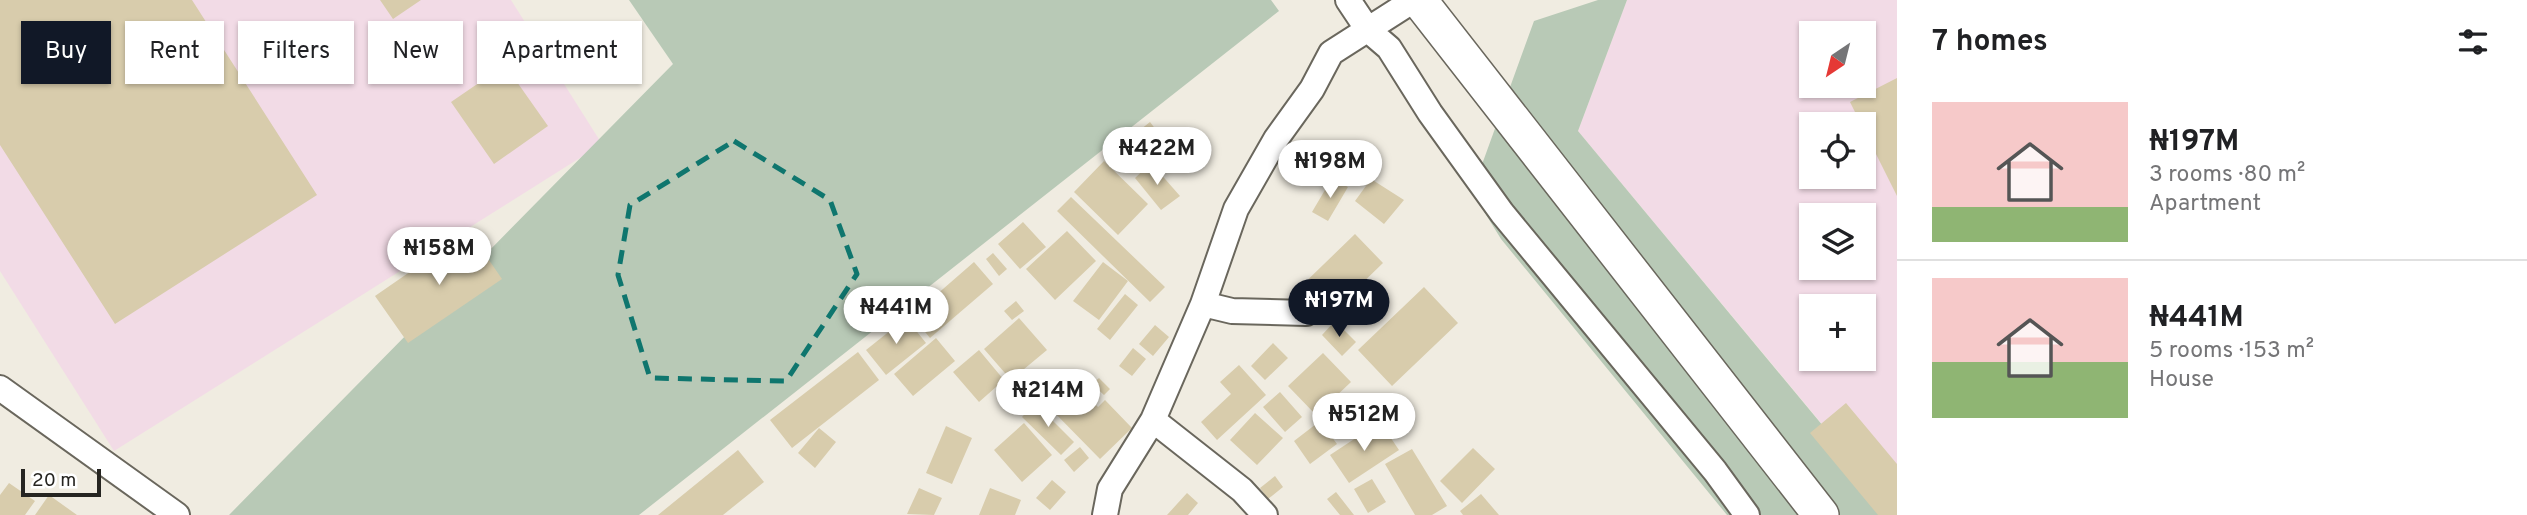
<!DOCTYPE html>
<html lang="en">
<head>
<meta charset="utf-8">
<style>
	:root { --surface:#fff; --page:#f6f6f6; --text:#202124; --muted:#757577; --line:#e0e0e0; --accent:#111827 }
	body { margin:0; font-family:Overpass,sans-serif; background:var(--page); color:var(--text); height:100vh; display:flex; flex-direction:column; font-size:26px; white-space:nowrap }
	* { box-sizing:border-box; margin:0 }
	p { font-size:23px; color:var(--muted) }
	.icon { flex:none; width:38px; height:38px; fill:none; stroke:currentColor; stroke-width:2; stroke-linecap:round; stroke-linejoin:round }
	.map { position:relative; flex:1; overflow:hidden }
	.side { display:flex; flex-direction:column; background:var(--surface); width:630px }
	.side>* { flex:none }
	.top-card { position:absolute; left:21px; top:21px; width:665px; height:63px; display:flex; gap:14px }
	.needle { width:46px; rotate:215deg }
	.buttons { position:absolute; left:1799px; top:21px; display:grid; gap:14px }
	.buttons a { display:grid; place-items:center; width:77px; height:77px; border-radius:0px; background:var(--surface); box-shadow:0 2px 5px #0004; font-size:35px }
	.scale { position:absolute; left:21px; bottom:18px; width:80px; box-sizing:border-box; padding-left:7px; border:4px solid #262521; border-top:0; font-size:19px; line-height:24px; white-space:nowrap; color:#262521; -webkit-text-stroke:5px #fff; paint-order:stroke }
	.price { position:absolute; translate:-50% -60px; padding:0 16px; border-radius:24px; background:#fff; color:#222; font-size:23px; line-height:46px; filter:drop-shadow(0 2px 4px #0008) }
	.price::after { content:''; position:absolute; left:50%; top:42px; width:21px; height:16px; margin-left:-10px; background:inherit; clip-path:polygon(0 0,100% 0,50% 100%) }
	.price.current { background:var(--accent); color:#fff }
	ul { padding:0; list-style:none }
	li { display:flex; align-items:center; gap:21px; height:175px; padding:0 35px }
	li+li { border-top:2px solid var(--line) }
	li span { display:grid; place-items:center; flex:none; width:196px; height:140px; border-radius:0px; color:#555 }
	li>.icon { margin-inline-start:auto }
	span .icon { width:84px; height:84px; fill:#fffc; stroke-width:1 }
	li b { font-size:30px }
	h2 { display:flex; justify-content:space-between; align-items:center; height:84px; padding:0 35px; font-size:30px }
	.chip { padding:0 24px; border-radius:0px; background:var(--surface); box-shadow:0 2px 5px #0004; font-size:24px; line-height:63px }
	.chip.current { background:var(--accent); color:#fff }
	main { display:flex; flex:1; min-height:0 }
	.map>svg:first-child { display:block }
</style>
</head>
<body>
<main>
<div class="map">
<svg width="1897" height="515" viewBox="0 0 1897 515">
	<rect width="100%" height="100%" fill="#f0ece1"/>
	<path fill="#f2dbe6" fill-rule="evenodd" d="M0 0H511L602 144 114 451 0 271Z
		M1627 0H1897V514L1578 131ZM1811 33H1864V86H1811ZM1811 124H1864V177H1811ZM1811 215H1864V268H1811ZM1811 306H1864V359H1811Z"/>
	<path fill="#b8c9b6" d="M629 0H1271L1279 11 639 515H229L673 64Z
		M1598 0H1627L1578 131 1897 515H1727L1501 239 1472 192 1534 21Z"/>
	<path fill="#d8ccac" d="M0 0H192L317 195 115 324 0 145Z
		M380 0H421L393 19Z
		M505 65 548 126 494 164 451 102Z
		M1897 78V196L1850 102Z
		M1150 122 1170 148 1152 163 1131 137Z
		M1104 161 1148 204 1118 235 1074 192Z
		M1151 163 1180 196 1161 210 1135 178Z
		M1332 178 1348 187 1328 221 1312 212Z
		M1371 179 1404 200 1384 224 1355 201Z
		M1071 197 1165 287 1150 302 1057 211Z
		M1023 222 1046 247 1020 269 998 244Z
		M469 231 502 279 408 343 375 296Z
		M1067 231 1096 261 1055 300 1026 269Z
		M1355 234 1383 263 1320 324 1292 295Z
		M993 253 1007 269 999 276 986 259Z
		M974 262 993 284 930 338 912 316Z
		M1103 262 1128 281 1099 320 1073 301Z
		M1424 287 1458 323 1392 386 1358 350Z
		M1125 294 1138 305 1110 340 1097 329Z
		M1016 301 1024 311 1012 320 1004 311Z
		M906 318 926 343 886 375 866 350Z
		M1019 318 1047 350 1011 380 984 349Z
		M1335 321 1356 342 1342 356 1322 335Z
		M1155 325 1169 337 1153 356 1139 344Z
		M936 338 955 361 913 396 894 374Z
		M1273 343 1288 358 1265 380 1251 366Z
		M1133 348 1146 359 1132 376 1119 366Z
		M979 350 1004 380 979 402 953 372Z
		M858 352 879 380 792 448 770 420Z
		M1323 353 1351 382 1316 415 1288 386Z
		M1239 365 1266 395 1217 440 1201 422 1231 394 1220 382Z
		M1099 378 1110 389 1104 395 1092 384Z
		M1072 381 1098 407 1105 400 1132 428 1100 459 1047 405Z
		M1280 392 1302 417 1285 432 1263 407Z
		M1035 403 1074 442 1061 455 1022 417Z
		M1846 403 1897 464V515H1878L1810 433Z
		M1255 413 1283 438 1257 465 1230 440Z
		M1320 421 1337 444 1310 464 1294 441Z
		M1380 422 1399 450 1349 483 1330 455Z
		M1024 423 1052 455 1022 482 994 450Z
		M946 426 972 438 952 484 926 473Z
		M819 428 836 442 815 468 798 453Z
		M1080 447 1089 458 1074 472 1064 460Z
		M1473 448 1495 469 1462 503 1440 481Z
		M1412 449 1447 506 1432 515H1415L1385 464Z
		M738 450 764 482 723 515H658Z
		M1275 476 1283 487 1268 499 1260 488Z
		M1372 479 1386 502 1368 513 1354 489Z
		M1052 480 1066 492 1050 510 1036 498Z
		M9 483 35 501 25 515H0V495Z
		M919 488 942 498 934 515 907 514Z
		M990 488 1021 500 1015 515H979Z
		M1336 492 1354 515H1340L1327 499Z
		M1187 493 1198 503 1188 515H1167Z
		M1481 494 1499 515H1463L1460 511Z
		M49 495 77 515H35Z"/>
	<g fill="none" stroke-linecap="round" stroke-linejoin="round">
		<defs>
			<path id="street" d="M1348 0 1368 30 1389 48 1430 113 1502 213 1715 471 1747 515
				M1203 304 1232 311 1306 313
				M0 388 177 515
				M1153 420 1242 490 1265 515
				M1105 515 1110 489 1153 420 1203 304 1236 209 1276 139 1312 89 1331 53 1414 0"/>
			<path id="secondary" d="M1419 0 1821 515"/>
		</defs>
		<use href="#street" stroke="#6a675d" stroke-width="28"/>
		<use href="#secondary" stroke="#6a675d" stroke-width="38"/>
		<use href="#street" stroke="#fff" stroke-width="24"/>
		<use href="#secondary" stroke="#fff" stroke-width="35"/>
	</g>
	<path fill="none" stroke="#0f766e" stroke-width="5" stroke-dasharray="14 9" stroke-linejoin="round" d="M734 141 830 200 857 274 786 381 650 378 618 275 630 205Z"/>
</svg>
<div class="buttons">
<a><svg class="needle" viewBox="-14 -14 28 28"><path d="M0-13l5 13h-10z" fill="#e53935"/><path d="M0 13l5-13h-10z" fill="#757577"/></svg></a>
<a><svg class="icon" aria-label="locate" viewBox="0 0 24 24"><circle cx="12" cy="12" r="6"/><path d="M12 2v4M12 18v4M2 12h4M18 12h4"/></svg></a>
<a><svg class="icon" aria-label="layers" viewBox="0 0 24 24"><path d="M12 4l9 5-9 5-9-5zM3 14l9 5 9-5"/></svg></a>
<a>+</a>
</div>
<div class="scale">20 m</div>
<b class="price" style="left:1157px;top:187px">₦422M</b>
<b class="price" style="left:1330px;top:200px">₦198M</b>
<b class="price" style="left:439px;top:287px">₦158M</b>
<b class="price current" style="left:1339px;top:339px">₦197M</b>
<b class="price" style="left:896px;top:346px">₦441M</b>
<b class="price" style="left:1048px;top:429px">₦214M</b>
<b class="price" style="left:1364px;top:453px">₦512M</b>
<div class="top-card">
<a class="chip current">Buy</a>
<a class="chip">Rent</a>
<a class="chip">Filters</a>
<a class="chip">New</a>
<a class="chip">Apartment</a>
</div>
</div>
<section class="side">
<h2>7 homes<svg class="icon" aria-label="filters" viewBox="0 0 24 24"><path d="M4 7h16M4 17h16"/><circle cx="9" cy="7" r="2"/><circle cx="15" cy="17" r="2"/></svg></h2>
<ul>
<li><span style="background:linear-gradient(#f6c9c9 75%,#8fb573 0)"><svg class="icon" aria-label="home" viewBox="0 0 24 24"><path d="M3 11l9-7 9 7M6 9v11h12V9"/></svg></span><div><b>₦197M</b><p>3 rooms · 80 m²</p><p>Apartment</p></div></li>
<li><span style="background:linear-gradient(#f6c9c9 60%,#8fb573 0)"><svg class="icon" aria-label="home" viewBox="0 0 24 24"><path d="M3 11l9-7 9 7M6 9v11h12V9"/></svg></span><div><b>₦441M</b><p>5 rooms · 153 m²</p><p>House</p></div></li>
</ul>
</section>
</main>
</body>
</html>
